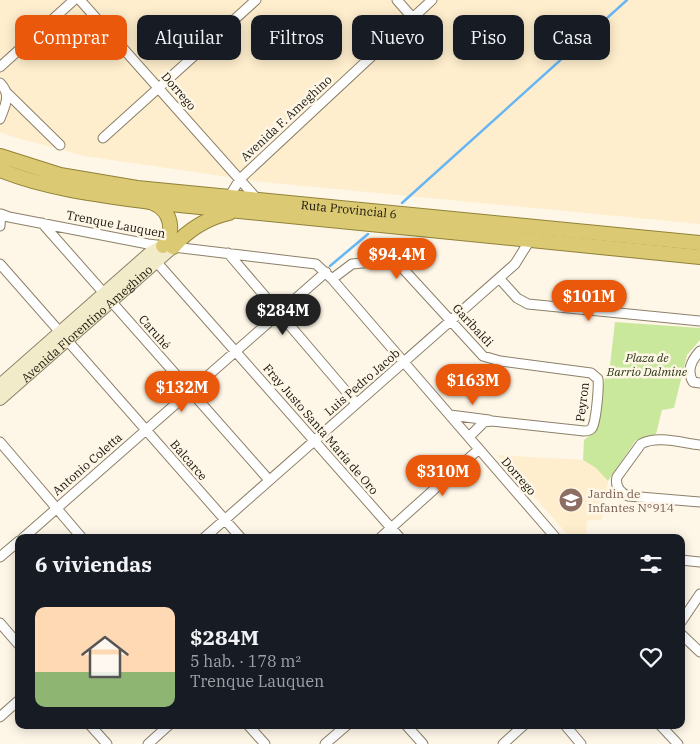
<!DOCTYPE html>
<html lang="es">
<head>
<meta charset="utf-8">
<style>
	:root { --surface:#171b24; --page:#20242c; --text:#f1f3f6; --muted:#9ea1a6; --accent:#ea580c }
	body { margin:0; font-family:"IBM Plex Serif",serif; background:var(--page); color:var(--text); height:100vh; display:flex; flex-direction:column; font-size:19px; white-space:nowrap }
	* { box-sizing:border-box; margin:0 }
	p { font-size:16px; color:var(--muted) }
	.icon { flex:none; width:28px; height:28px; fill:none; stroke:currentColor; stroke-width:2; stroke-linecap:round; stroke-linejoin:round }
	.map { position:relative; flex:1; overflow:hidden }
	.details { position:absolute; left:15px; top:534px; width:670px; height:195px; display:flex; flex-direction:column; background:var(--surface); border-radius:10px; box-shadow:0 2px 12px #0003 }
	.details>* { flex:none }
	.banner { position:absolute; left:15px; top:15px; width:670px; height:45px; display:flex; gap:10px }
	.price { position:absolute; translate:-50% -42px; padding:0 11px; border-radius:18px; background:var(--accent); color:#fff; font-size:16px; line-height:32px; filter:drop-shadow(0 1px 2px #0008) }
	.price::after { content:''; position:absolute; left:50%; top:30px; width:15px; height:11px; margin-left:-8px; background:inherit; clip-path:polygon(0 0,100% 0,50% 100%) }
	.price.selected { background:#222; color:#fff }
	ul { padding:0; list-style:none }
	li { display:flex; align-items:center; gap:15px; height:125px; padding:0 20px }
	li span { display:grid; place-items:center; flex:none; width:140px; height:100px; border-radius:10px; color:#555 }
	li>.icon { margin-inline-start:auto }
	span .icon { width:60px; height:60px; fill:#fffc; stroke-width:1 }
	li b { font-size:21px }
	h2 { display:flex; justify-content:space-between; align-items:center; height:60px; padding:0 20px; font-size:21px }
	.chip { padding:0 18px; border-radius:10px; background:var(--surface); box-shadow:0 2px 12px #0003; font-size:18px; line-height:45px }
	.chip.selected { background:var(--accent); color:#fff }
	.map>svg:first-child { display:block }
</style>
</head>
<body>
<div class="map">
<svg width="700" height="744" viewBox="0 0 700 744">
	<rect width="100%" height="100%" fill="#fef6e7"/>
	<path fill="#feeecd" d="M0 0H700V224L263 182 84 156 10 136 0 132Z
		M497 455 583 460 596 468 608 481 602 519 587 521 586 537H570Z"/>
	<path fill="#cae89c" d="M615 322 700 328V340L687 355 674 408 662 410 656 434 636 440 608 481 596 468 583 460 584 440 593 433 607 368 610 365Z"/>
	<g fill="none" stroke-linecap="round" stroke-linejoin="round">
		<path stroke="#66b6f5" stroke-width="2.5" d="M402 203 627 0
			M330 266 368 234"/>
		<defs>
			<path id="minor" d="M80 0 258 200
				M397 0 412 17
				M0 67 74 0
				M0 83C12 95 5 105 0 119
				M7 93 60 145
				M103 138 256 0
				M229 197 240 179 432 0
				M1 214 9 217 148 244 316 264 332 279 556 538
				M42 223 269 480
				M0 226 1 214
				M228 253 356 403
				M153 258 400 538
				M0 264 241 538
				M499 278 517 298 528 304 700 321
				M332 279 352 264 395 260 483 356 500 361 591 373 598 379C599 388 596 422 592 428 590 431 587 431 584 431L492 421 484 422 469 437
				M700 351C692 360 686 370 693 382L700 383
				M450 415 489 420
				M0 442 82 538
				M700 445C682 443 657 435 641 444L617 477C615 486 619 492 628 496L700 502
				M23 538 326 272
				M204 538 515 264 530 240
				M380 538 479 449
				M0 557 19 541
				M681 560 700 562
				M681 622 700 594
				M0 623 19 645
				M681 634 700 652
				M0 717 19 700
				M90 725 107 744
				M248 725 265 744
				M406 725 423 744
				M565 725 581 744
				M660 725 678 744
				M148 744 169 725
				M325 744 347 725
				M503 744 524 725"/>
			<g id="secondary">
				<path d="M0 385 151 252 163 246"/>
				<path id="s1" d="M0 399 173 247"/>
			</g>
			<g id="trunk">
				<path id="s2" d="M0 156 60 175 137 188 700 243"/>
				<path d="M0 170C47 189 100 195 150 202L700 257"/>
				<path d="M153 203C172 211 175 232 163 246"/>
				<path d="M173 247C188 230 207 218 229 213"/>
			</g>
		</defs>
		<use href="#minor" stroke="#8c8069" stroke-width="11"/>
		<use href="#secondary" stroke="#8c8069" stroke-width="14"/>
		<use href="#trunk" stroke="#918238" stroke-width="16"/>
		<use href="#minor" stroke="#fff" stroke-width="9"/>
		<use href="#secondary" stroke="#f2ebca" stroke-width="12"/>
		<use href="#trunk" stroke="#dbca73" stroke-width="14"/>
	</g>
	<defs>
		<symbol id="school-disc" viewBox="-11 -11 22 22"><circle r="9.5" fill="#8d6e63" stroke="#fef6e7"/><path d="M0-5L7-2L0 1L-7-2ZM-4 1L0 2.5L4 1V4Q0 6-4 4Z" fill="#fff"/></symbol>
	</defs>
	<g fill-rule="evenodd">
		<use href="#school-disc" x="557" y="486" width="28" height="28"/>
	</g>
	<g text-anchor="middle" dominant-baseline="central" stroke-width="5" stroke-linejoin="round" paint-order="stroke">
		<g font-size="12" fill="#17130a" stroke="#fef6e7">
			<text transform="translate(179 91) rotate(49)">Dorrego</text>
			<text transform="translate(286 118) rotate(-43)">Avenida F. Ameghino</text>
			<text stroke="none"><textPath href="#s2" startOffset="354">Ruta Provincial 6</textPath></text>
			<text transform="translate(116 224) rotate(11)">Trenque Lauquen</text>
			<text stroke="none"><textPath href="#s1" startOffset="115">Avenida Florentino Ameghino</textPath></text>
			<text transform="translate(473 325) rotate(47)">Garibaldi</text>
			<text transform="translate(155 332) rotate(49)">Caruhé</text>
			<text transform="translate(362 382) rotate(-41)">Luis Pedro Jacob</text>
			<text transform="translate(582 402) rotate(-83)">Peyron</text>
			<text transform="translate(321 429) rotate(49)">Fray Justo Santa María de Oro</text>
			<text transform="translate(189 460) rotate(49)">Balcarce</text>
			<text transform="translate(87 464) rotate(-41)">Antonio Coletta</text>
			<text transform="translate(519 476) rotate(49)">Dorrego</text>
		</g>
		<g font-size="12" font-style="italic" fill="#2b3914" stroke="#fef6e7">
			<text x="647" y="357">Plaza de<tspan x="647" dy="14">Barrio Dalmine</tspan></text>
		</g>
		<g font-size="12" fill="#785e54" stroke="#fef6e7" text-anchor="start">
			<text x="588" y="493">Jardin de<tspan x="588" dy="14">Infantes N°914</tspan></text>
		</g>
	</g>
</svg>
<b class="price" style="left:397px;top:280px">$94.4M</b>
<b class="price" style="left:589px;top:322px">$101M</b>
<b class="price selected" style="left:283px;top:336px">$284M</b>
<b class="price" style="left:473px;top:406px">$163M</b>
<b class="price" style="left:182px;top:413px">$132M</b>
<b class="price" style="left:443px;top:497px">$310M</b>
<div class="banner">
<a class="chip selected">Comprar</a>
<a class="chip">Alquilar</a>
<a class="chip">Filtros</a>
<a class="chip">Nuevo</a>
<a class="chip">Piso</a>
<a class="chip">Casa</a>
</div>
<section class="details">
<h2>6 viviendas<svg class="icon" aria-label="filters" viewBox="0 0 24 24"><path d="M4 7h16M4 17h16"/><circle cx="9" cy="7" r="2"/><circle cx="15" cy="17" r="2"/></svg></h2>
<ul>
<li><span style="background:linear-gradient(#ffd9b3 65%,#8fb573 0)"><svg class="icon" aria-label="home" viewBox="0 0 24 24"><path d="M3 11l9-7 9 7M6 9v11h12V9"/></svg></span><div><b>$284M</b><p>5 hab. · 178 m²</p><p>Trenque Lauquen</p></div><svg class="icon" aria-label="heart" viewBox="0 0 24 24"><path d="M12 20l-8-8c-3-5 5-10 8-4 3-6 11-1 8 4z"/></svg></li>
</ul>
</section>
</div>
</body>
</html>
